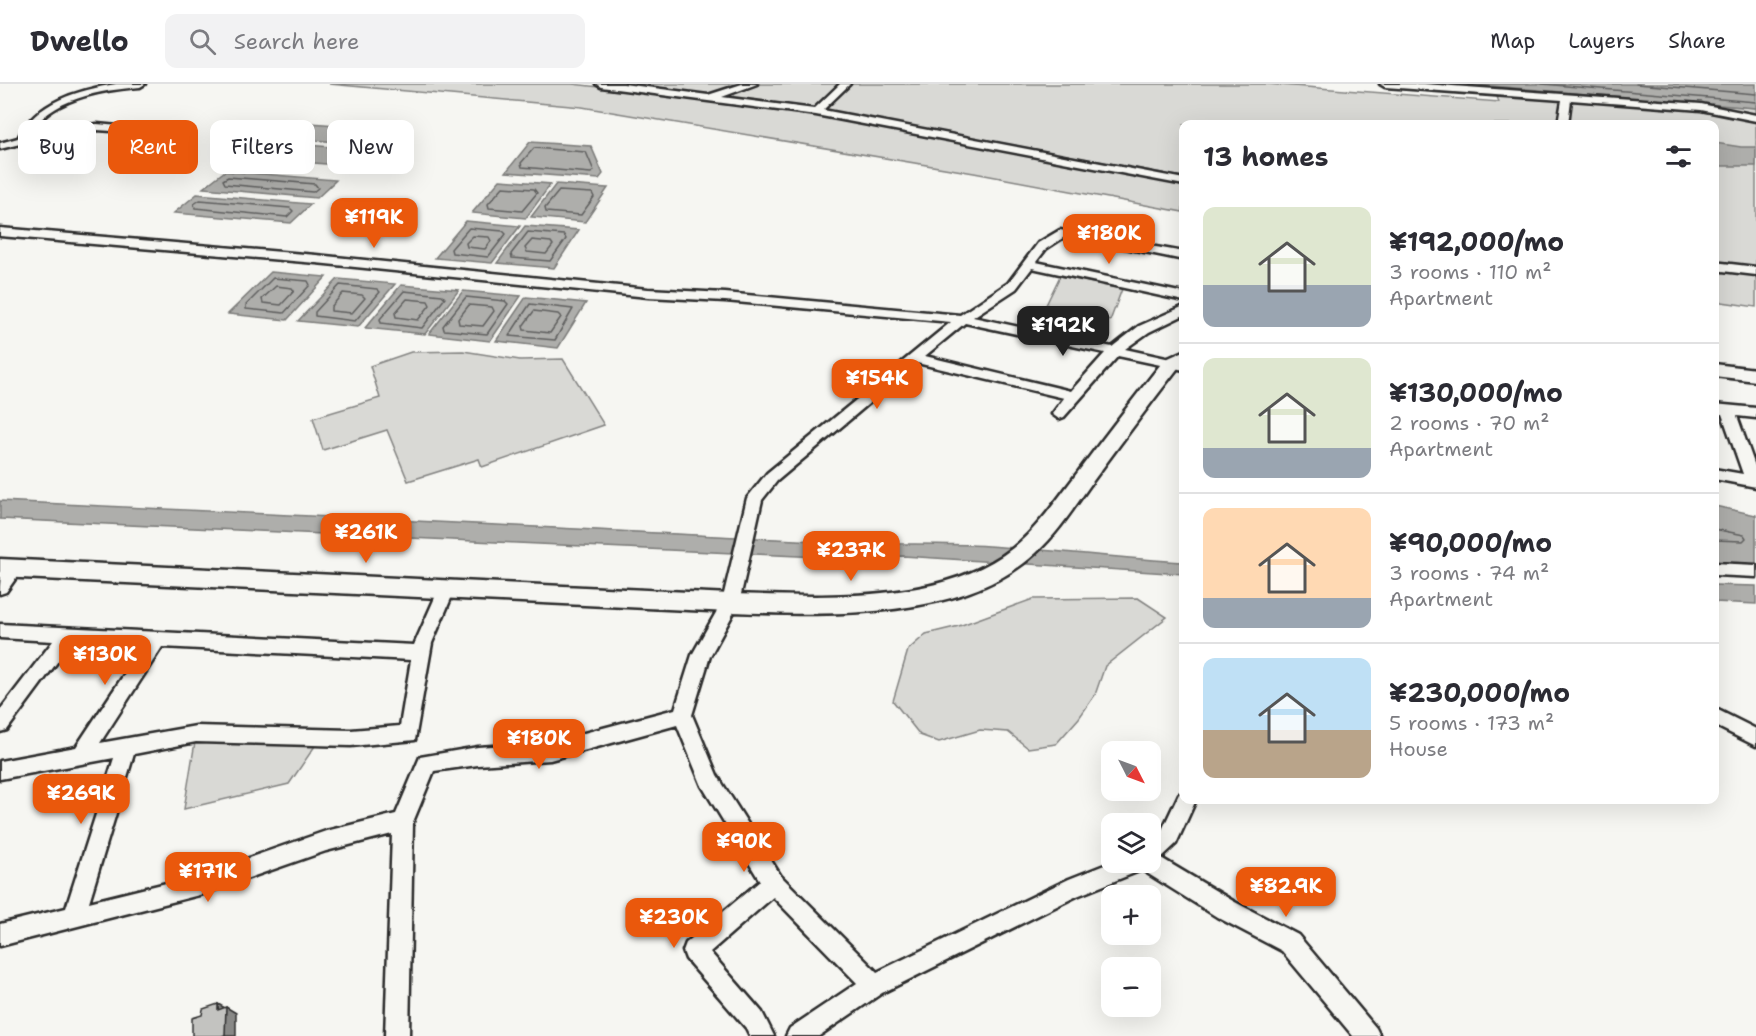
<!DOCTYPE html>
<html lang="en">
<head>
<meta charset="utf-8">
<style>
	:root { --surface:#fff; --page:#f2f2f3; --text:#2b2b33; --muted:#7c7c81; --line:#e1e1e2; --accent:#ea580c }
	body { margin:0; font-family:"Shantell Sans",sans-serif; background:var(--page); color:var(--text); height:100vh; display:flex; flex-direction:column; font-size:22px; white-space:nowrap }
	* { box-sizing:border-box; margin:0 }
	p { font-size:20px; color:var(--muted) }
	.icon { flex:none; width:33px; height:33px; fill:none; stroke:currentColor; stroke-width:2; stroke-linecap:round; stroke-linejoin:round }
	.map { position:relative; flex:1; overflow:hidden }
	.sheet { position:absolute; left:1179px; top:36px; width:540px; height:684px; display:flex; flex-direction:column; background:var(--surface); border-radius:12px; box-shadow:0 6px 24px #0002 }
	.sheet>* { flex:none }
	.top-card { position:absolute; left:18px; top:36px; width:570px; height:54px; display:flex; gap:12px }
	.needle { width:39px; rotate:132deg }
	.buttons { position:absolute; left:1101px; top:657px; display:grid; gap:12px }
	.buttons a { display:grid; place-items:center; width:60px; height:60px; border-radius:12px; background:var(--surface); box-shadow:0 6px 24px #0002; font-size:30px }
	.price { position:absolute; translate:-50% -51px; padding:0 14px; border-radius:12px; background:var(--accent); color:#fff; font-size:20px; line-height:39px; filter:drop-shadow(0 2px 3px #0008) }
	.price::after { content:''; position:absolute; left:50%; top:36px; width:18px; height:14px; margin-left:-9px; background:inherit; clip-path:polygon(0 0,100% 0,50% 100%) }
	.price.selected { background:#222; color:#fff }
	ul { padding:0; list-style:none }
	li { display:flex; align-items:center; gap:18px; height:150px; padding:0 24px }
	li+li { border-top:2px solid var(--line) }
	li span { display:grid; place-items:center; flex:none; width:168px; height:120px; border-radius:12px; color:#555 }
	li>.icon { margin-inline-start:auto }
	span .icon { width:72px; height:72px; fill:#fffc; stroke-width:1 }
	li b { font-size:26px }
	h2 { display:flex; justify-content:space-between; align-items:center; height:72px; padding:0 24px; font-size:26px }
	.pill { padding:0 21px; border-radius:12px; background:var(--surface); box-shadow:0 6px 24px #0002; font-size:21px; line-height:54px }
	.pill.selected { background:var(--accent); color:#fff }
	header { display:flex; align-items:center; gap:36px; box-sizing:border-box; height:84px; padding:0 30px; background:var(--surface); border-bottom:2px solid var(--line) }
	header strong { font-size:28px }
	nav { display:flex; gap:33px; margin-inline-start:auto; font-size:21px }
	.search { width:420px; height:54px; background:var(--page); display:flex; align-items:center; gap:15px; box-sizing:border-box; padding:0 21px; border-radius:12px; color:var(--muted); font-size:22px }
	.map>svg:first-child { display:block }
</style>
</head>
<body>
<header>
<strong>Dwello</strong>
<div class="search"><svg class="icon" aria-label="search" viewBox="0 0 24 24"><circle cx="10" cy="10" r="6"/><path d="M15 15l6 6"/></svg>Search here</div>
<nav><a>Map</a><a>Layers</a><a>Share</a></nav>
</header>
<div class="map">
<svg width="1756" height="952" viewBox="0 0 1756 952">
	<rect width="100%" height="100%" fill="#f6f6f2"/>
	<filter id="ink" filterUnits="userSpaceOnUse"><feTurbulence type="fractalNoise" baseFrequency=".0167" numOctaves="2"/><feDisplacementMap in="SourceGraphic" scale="12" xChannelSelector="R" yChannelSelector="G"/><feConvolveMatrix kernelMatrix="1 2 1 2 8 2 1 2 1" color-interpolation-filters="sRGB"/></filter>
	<g filter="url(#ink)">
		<path fill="#d9d9d5" stroke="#828280" stroke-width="1.5" d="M329 0H572L671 11 815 30 1183 100V128L974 89 582 23Z
			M631 0H1267L1499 18 1493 2 1756 24V183L1715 177 1714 40H1184L1183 93 821 25Z
			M1714 184 1756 190V223L1715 217Z
			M1060 192 1122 205 1110 237 1045 223Z
			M463 267 520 276 563 275 604 341 482 383 479 375 408 397 387 346 323 366 313 334 380 314 370 282 411 268Z
			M1138 514 1167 533 1105 582 1095 611 1079 634 1056 660 1028 664 1008 648 980 646 939 658 920 651 893 617 908 566 926 550 959 542 1033 515Z
			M195 658 315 662 289 700 184 725Z"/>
		<path fill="#aeaeab" stroke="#7a7a78" stroke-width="1.5" d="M1467 0H1756V24Z
			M285 37 389 45 372 61 266 52Z
			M260 57 367 66 350 82 241 73Z
			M530 58 591 62 603 90 599 95 506 88Z
			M1715 59 1741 63H1756V82H1715Z
			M225 87 336 96 317 114 203 104Z
			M500 96 551 100 526 134 472 129Z
			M556 100 607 104H608L585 138 531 133Z
			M197 110 311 120 291 139 174 129Z
			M466 137 520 142 492 179 435 174Z
			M525 142 579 146 554 184 497 179Z
			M271 188 326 193 287 236 228 230Z
			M338 195 395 200 358 243 298 237Z
			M401 201 459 206 425 250 365 244Z
			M463 207 521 212 490 257 429 250Z
			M526 213 586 219 558 264 496 257Z
			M0 417C286 432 571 443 857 459 900 461 944 459 988 462 1053 466 1118 474 1183 478V490L903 472 862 475 0 435Z
			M1715 422 1756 431V480L1715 478Z
			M1714 501 1756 502V520L1715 518Z"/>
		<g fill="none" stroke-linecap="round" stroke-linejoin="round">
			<path stroke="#5f5f5e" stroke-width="1.5" d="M1542 0 1756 18
				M1636 0 1756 10
				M534 64 586 68 594 87 591 89 522 83 521 79Z
				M228 93 315 100 318 104 313 108 225 100 223 96Z
				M503 103 534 105 537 109 522 127 489 124 488 120Z
				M559 107 592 109 594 113 581 131 546 128 545 124Z
				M200 116 290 124 293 127 287 133 195 124 194 120Z
				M469 144 503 147 506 150 488 173 452 169 451 165Z
				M528 148 564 151 566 155 550 177 512 174 511 170Z
				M473 152 489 153 491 157 485 165 467 163 466 159Z
				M532 156 551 158 553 161 546 170 527 168 525 164Z
				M273 194 308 197 310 201 284 229 246 225V221Z
				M340 201 377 205 380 208 355 237 315 232V228Z
				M276 202 292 204 294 207 281 221 263 219 262 215Z
				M404 207 442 211 445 214 422 244 381 239 380 235Z
				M343 209 362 211 365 214 352 229 331 227V223Z
				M466 213 505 217 508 220 487 250 444 246 443 242Z
				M407 215 428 217 430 221 418 236 396 233 395 229Z
				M530 220 573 225 555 256 509 252Z
				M469 221 492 223 494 227 483 242 459 240 458 235Z
				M534 227 558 230 561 233 550 249 524 246 523 242Z
				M1714 445 1744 451 1746 454 1743 457 1714 456"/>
			<defs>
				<path id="street" d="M116 0H145L140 3C103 6 48 14 29 52L60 44 97 40 151 45 155 46V50L97 46 60 50 0 65V59L18 54C36 18 78 6 116 0Z
					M596 0H623L708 11 742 0H757L722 13 814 25 840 0H850L823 26 1184 95V101L816 31 601 3Z
					M1380 0H1424L1701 20 1756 31V37L1701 26 1571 16 1568 40H1558L1562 16 1385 3Z
					M0 144 316 171 648 205 725 209 960 231 1008 199 1038 159 1060 146 1184 168V176L1066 152 1046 165 1036 178 1184 209V217L1032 184 1016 205 973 233 1112 263 1139 242 1184 222V231L1149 248 1125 265 1184 278V286L1118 272 1064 333 1059 335 1052 330 1064 314 917 279 777 397 762 416 739 519 710 572 692 631 717 691 781 792 877 888 1069 795 1112 778H1150V757L1162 746 1179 710 1184 708V716H1196L1176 760 1161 774 1233 817 1298 851 1376 944 1380 952H1353L1282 867 1217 833 1142 786 1077 812 882 909 819 952H786L790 944 857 899 773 813 710 868 762 928 774 952H750L746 944 686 875 683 867 686 859 760 797 702 702 677 641 550 676 478 681 434 687 413 738 409 952H385L392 750 326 767 203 810 0 862V840L66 824 114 674 0 695V677L76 663 143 562 72 558 7 646 0 648V626L53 557 0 554V540L414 561 441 500 447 498 453 500 455 505 432 559 415 656 351 662 196 658 134 670 89 818 203 790 326 747 396 730 420 673 478 663 550 658 675 625 692 571 722 518 747 414 767 389 951 238 725 217 648 213 316 179 0 152ZM965 239 1105 269 1071 307 925 272ZM162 563 411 576 400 642 351 646 196 642 100 659Z
					M1714 178 1756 183V191L1714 186Z
					M1714 320 1756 324V334L1737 332 1756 385V403L1714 395V385L1743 390 1722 330H1714Z
					M15 478 21 480 23 484 6 508 0 510C0 496 0 483 15 478Z
					M1714 479 1756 481V493L1714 491Z
					M1714 624 1756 645V662L1714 641Z"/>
				<path id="secondary" d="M1184 267V281L1178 284C1149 321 1121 359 1093 397 1075 422 1059 448 1036 469 962 538 825 531 730 528L0 493V475L730 510C817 512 940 522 1013 464 1039 443 1058 414 1078 388 1106 350 1135 313 1164 276Z
					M1714 280 1756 285V297L1714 292Z"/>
			</defs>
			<use href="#street" stroke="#2b2b2b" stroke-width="5"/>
			<use href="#secondary" stroke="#2b2b2b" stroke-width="5"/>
			<use href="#street" fill="#f6f6f2" fill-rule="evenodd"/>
			<use href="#secondary" fill="#f6f6f2" fill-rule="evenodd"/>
		</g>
		<path fill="#888886" stroke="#2b2b2b" stroke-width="1.5" d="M218 920 225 924 226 923 236 929V952H221L218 926Z"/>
		<path fill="#c3c3c0" stroke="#2b2b2b" stroke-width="1.5" d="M218 920V926L226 923 225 951 221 952H192V934L202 931 203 925Z"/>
	</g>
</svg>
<div class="buttons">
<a><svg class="needle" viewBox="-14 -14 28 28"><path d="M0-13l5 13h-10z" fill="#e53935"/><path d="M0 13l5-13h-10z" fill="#7c7c81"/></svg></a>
<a><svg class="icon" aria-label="layers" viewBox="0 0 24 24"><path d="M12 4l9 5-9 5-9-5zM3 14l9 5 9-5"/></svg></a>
<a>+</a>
<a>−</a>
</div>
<b class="price" style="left:374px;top:165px">¥119K</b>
<b class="price" style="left:1109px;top:181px">¥180K</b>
<b class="price selected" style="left:1063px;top:273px">¥192K</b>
<b class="price" style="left:877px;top:326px">¥154K</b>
<b class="price" style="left:366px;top:480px">¥261K</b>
<b class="price" style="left:851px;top:498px">¥237K</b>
<b class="price" style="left:105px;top:602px">¥130K</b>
<b class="price" style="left:539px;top:686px">¥180K</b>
<b class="price" style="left:81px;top:741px">¥269K</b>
<b class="price" style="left:744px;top:789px">¥90K</b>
<b class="price" style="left:208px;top:819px">¥171K</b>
<b class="price" style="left:1286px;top:834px">¥82.9K</b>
<b class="price" style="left:674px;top:865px">¥230K</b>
<div class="top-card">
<a class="pill">Buy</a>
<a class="pill selected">Rent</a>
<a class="pill">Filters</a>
<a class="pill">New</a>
</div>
<section class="sheet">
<h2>13 homes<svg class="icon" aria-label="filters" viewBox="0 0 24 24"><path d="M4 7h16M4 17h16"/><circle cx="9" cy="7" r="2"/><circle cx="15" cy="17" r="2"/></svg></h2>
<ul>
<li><span style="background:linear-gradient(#dfe7d0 65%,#9aa5b1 0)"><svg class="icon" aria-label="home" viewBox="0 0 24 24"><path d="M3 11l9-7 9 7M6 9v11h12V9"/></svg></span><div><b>¥192,000/mo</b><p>3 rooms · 110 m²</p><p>Apartment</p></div></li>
<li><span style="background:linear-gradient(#dfe7d0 75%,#9aa5b1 0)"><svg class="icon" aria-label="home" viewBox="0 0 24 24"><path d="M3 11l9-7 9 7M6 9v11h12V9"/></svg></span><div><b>¥130,000/mo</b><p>2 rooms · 70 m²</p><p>Apartment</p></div></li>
<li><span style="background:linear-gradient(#ffd9b3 75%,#9aa5b1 0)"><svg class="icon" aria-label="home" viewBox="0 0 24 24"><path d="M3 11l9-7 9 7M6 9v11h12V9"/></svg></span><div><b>¥90,000/mo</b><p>3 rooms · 74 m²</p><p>Apartment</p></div></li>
<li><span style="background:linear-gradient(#bfe0f5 60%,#b9a48a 0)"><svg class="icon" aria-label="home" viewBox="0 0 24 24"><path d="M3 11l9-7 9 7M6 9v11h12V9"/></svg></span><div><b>¥230,000/mo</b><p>5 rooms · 173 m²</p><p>House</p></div></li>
</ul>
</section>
</div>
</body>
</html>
